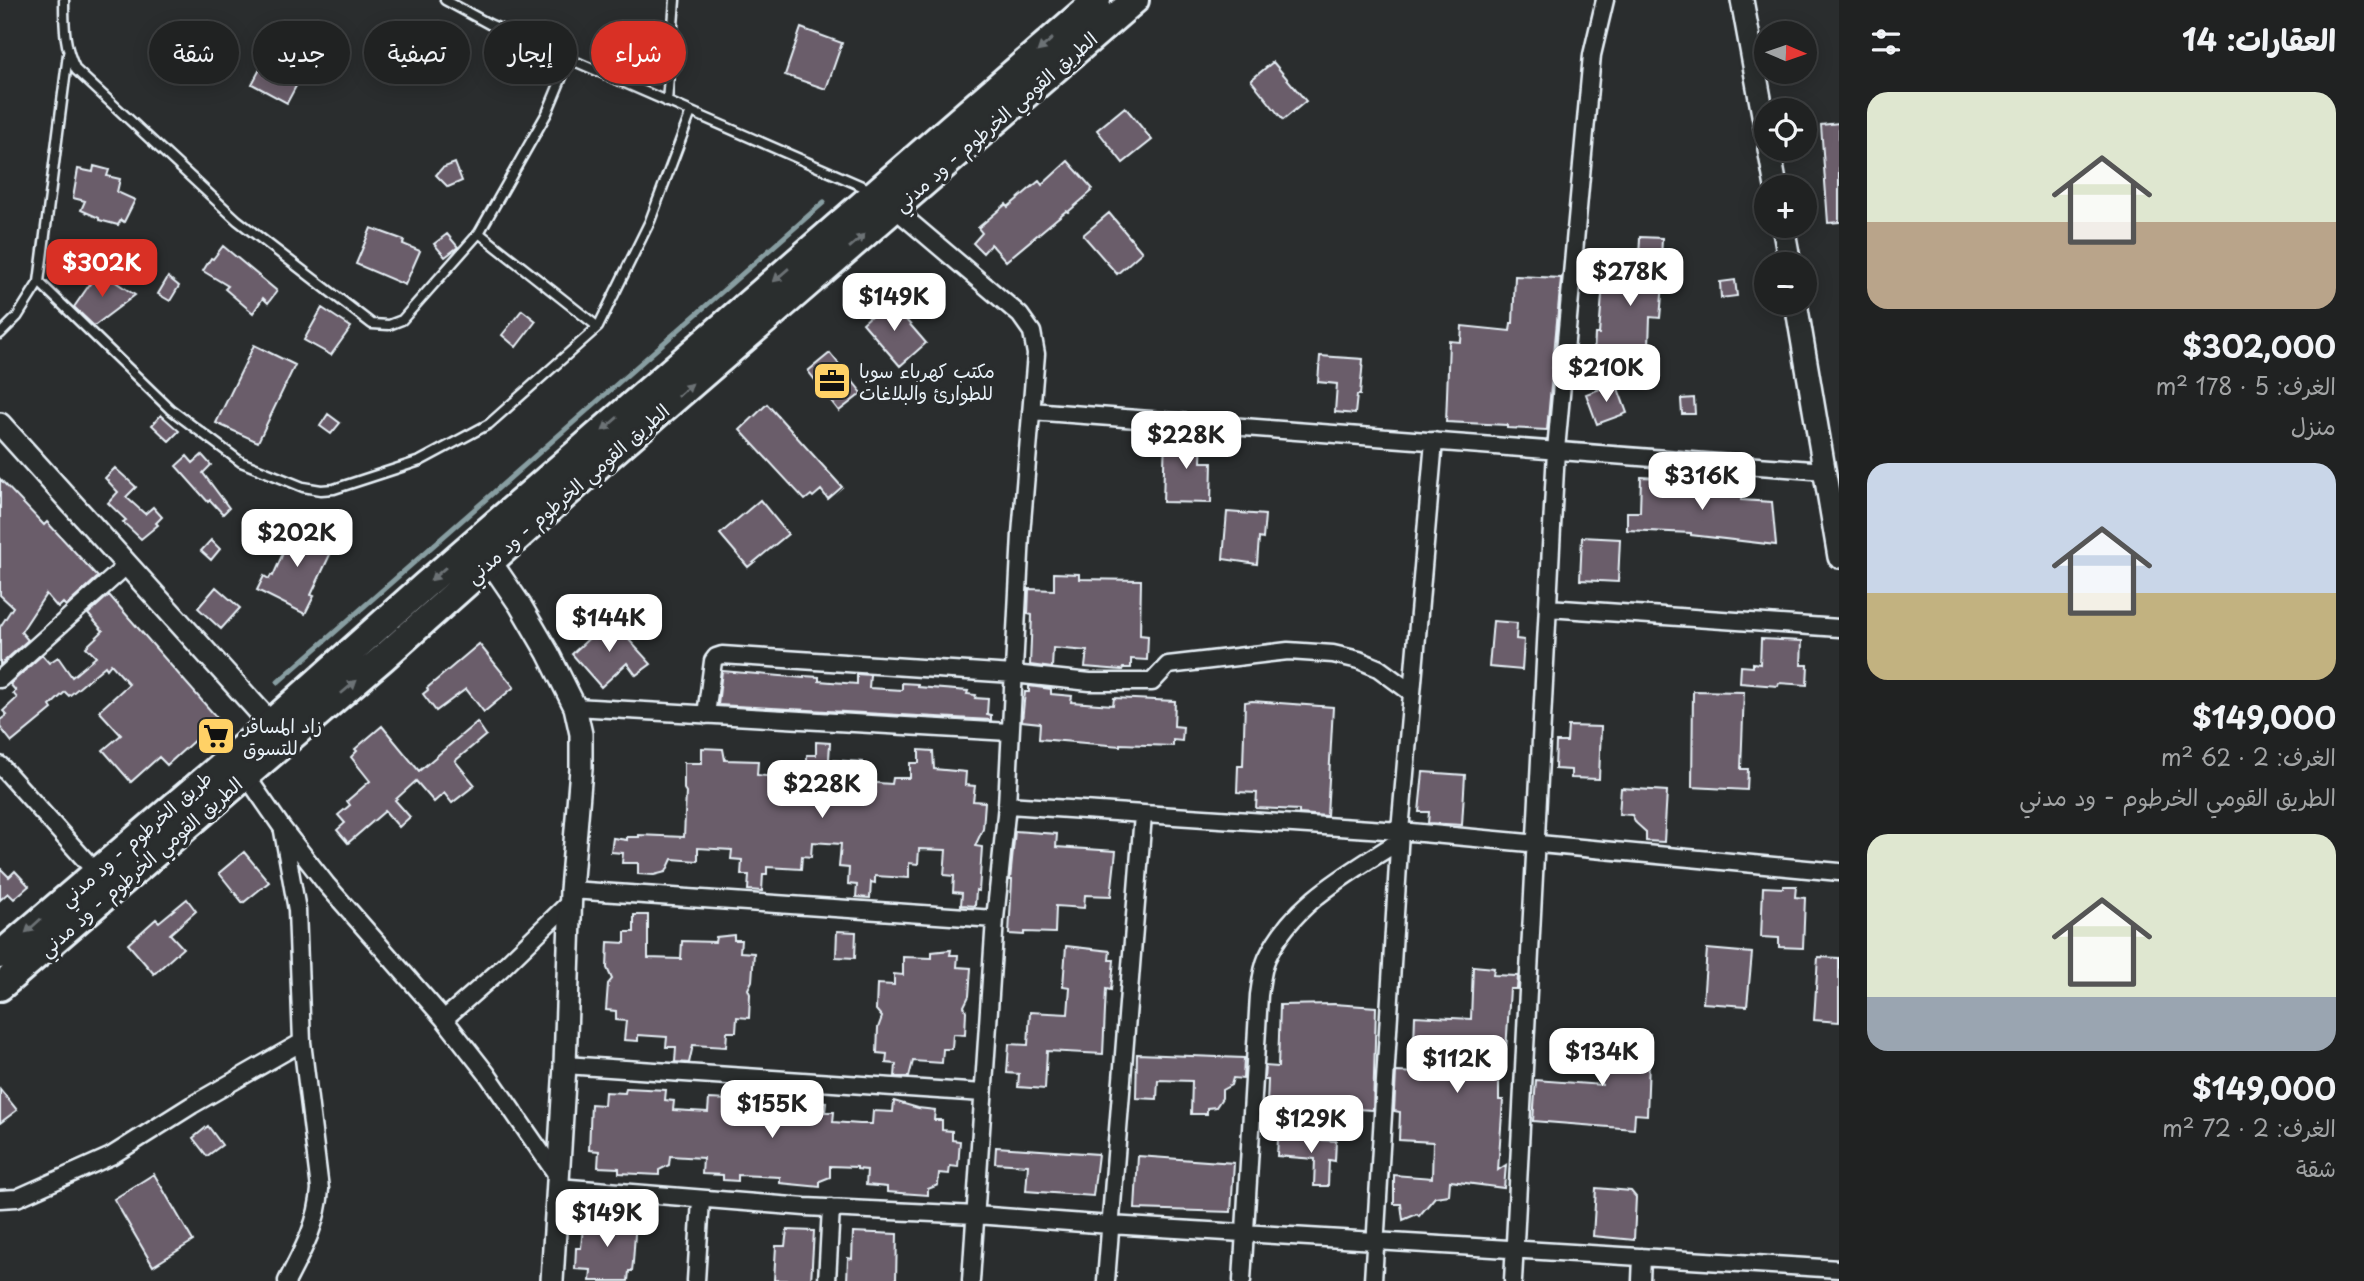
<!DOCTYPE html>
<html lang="ar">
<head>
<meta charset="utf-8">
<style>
	:root { --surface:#202222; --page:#282a2a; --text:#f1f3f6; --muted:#a2a4a5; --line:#3d3f40; --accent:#d93025 }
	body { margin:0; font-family:"Playpen Sans","Playpen Sans Arabic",sans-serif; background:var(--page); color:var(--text); direction:rtl; height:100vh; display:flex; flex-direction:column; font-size:26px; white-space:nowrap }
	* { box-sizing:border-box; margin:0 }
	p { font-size:23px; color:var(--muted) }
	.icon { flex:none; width:38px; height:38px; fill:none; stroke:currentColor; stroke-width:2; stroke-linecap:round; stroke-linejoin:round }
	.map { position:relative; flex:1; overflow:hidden; direction:ltr }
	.details { display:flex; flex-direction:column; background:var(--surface); width:525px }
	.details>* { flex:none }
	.top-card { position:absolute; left:21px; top:21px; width:665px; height:63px; direction:rtl; display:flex; gap:14px }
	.needle { width:46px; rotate:92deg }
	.fabs { position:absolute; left:1754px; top:21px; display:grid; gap:14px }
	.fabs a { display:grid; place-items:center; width:63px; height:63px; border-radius:50%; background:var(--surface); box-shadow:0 4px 18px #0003,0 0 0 2px var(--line); font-size:35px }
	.price { position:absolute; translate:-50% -60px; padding:0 16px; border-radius:14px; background:#fff; color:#222; font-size:23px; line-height:46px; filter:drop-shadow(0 2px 4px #0008) }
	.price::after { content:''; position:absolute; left:50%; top:42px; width:21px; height:16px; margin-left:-10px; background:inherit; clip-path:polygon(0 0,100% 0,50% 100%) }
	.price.on { background:var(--accent); color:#fff }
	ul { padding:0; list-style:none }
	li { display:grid; align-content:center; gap:14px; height:371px; padding:0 28px }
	li span { display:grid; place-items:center; height:217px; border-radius:21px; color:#555 }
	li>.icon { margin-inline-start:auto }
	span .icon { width:126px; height:126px; fill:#fffc; stroke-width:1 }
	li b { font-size:30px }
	h2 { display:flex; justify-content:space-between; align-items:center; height:84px; padding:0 28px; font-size:30px }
	.tag { padding:0 24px; border-radius:32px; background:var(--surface); box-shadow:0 4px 18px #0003,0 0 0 2px var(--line); font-size:24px; line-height:63px }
	.tag.on { background:var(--accent); color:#fff }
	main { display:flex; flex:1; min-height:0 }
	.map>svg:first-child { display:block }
</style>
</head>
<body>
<main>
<section class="details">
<h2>العقارات: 14<svg class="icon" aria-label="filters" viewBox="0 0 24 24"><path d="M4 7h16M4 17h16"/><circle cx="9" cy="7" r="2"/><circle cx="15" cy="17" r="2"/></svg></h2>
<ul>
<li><span style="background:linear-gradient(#dfe7d0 60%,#b9a48a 0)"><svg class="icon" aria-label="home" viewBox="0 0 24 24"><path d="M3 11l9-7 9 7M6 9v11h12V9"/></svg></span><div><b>$302,000</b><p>الغرف: 5 · 178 m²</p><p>منزل</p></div></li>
<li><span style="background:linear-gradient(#c9d6e8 60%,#c2b280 0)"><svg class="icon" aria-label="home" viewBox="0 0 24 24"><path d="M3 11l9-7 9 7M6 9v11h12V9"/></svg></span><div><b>$149,000</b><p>الغرف: 2 · 62 m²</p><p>الطريق القومي الخرطوم - ود مدني</p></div></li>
<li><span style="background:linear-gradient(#dfe7d0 75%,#9aa5b1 0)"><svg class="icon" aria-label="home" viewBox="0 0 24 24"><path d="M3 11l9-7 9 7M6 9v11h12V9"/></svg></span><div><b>$149,000</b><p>الغرف: 2 · 72 m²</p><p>شقة</p></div></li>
</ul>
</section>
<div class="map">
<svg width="1839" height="1281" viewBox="0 0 1839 1281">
	<rect width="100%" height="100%" fill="#2a2d2e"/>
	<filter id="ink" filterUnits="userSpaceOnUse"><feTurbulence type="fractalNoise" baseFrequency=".0143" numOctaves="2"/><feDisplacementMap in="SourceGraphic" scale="14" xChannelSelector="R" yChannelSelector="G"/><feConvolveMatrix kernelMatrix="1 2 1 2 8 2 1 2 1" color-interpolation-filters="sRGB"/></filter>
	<g filter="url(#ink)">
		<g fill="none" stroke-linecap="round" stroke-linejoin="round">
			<path stroke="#889ea2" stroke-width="5" d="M278 682 824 202"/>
		</g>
		<path fill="#6b5d6a" stroke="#e8f1f8" stroke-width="2" d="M801 28 842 43 826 89 785 75Z
			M267 56 302 75 287 103 252 84Z
			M1273 62 1306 101 1283 120 1251 80Z
			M1125 107 1152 140 1123 163 1097 130Z
			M1839 123V222L1828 223 1821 125Z
			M1068 161 1092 188 1091 192 1068 212 1066 211 1006 261 991 244 983 253 973 243 982 233 978 228 1006 204 1008 207 1039 181 1042 185Z
			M455 163 462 181 448 187 436 175 442 168Z
			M94 166 109 170 107 176 120 179 117 192 135 200 124 222 121 220 118 225 99 220V218L81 210 85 201 73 198 78 169 93 172Z
			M1109 213 1142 252 1117 274 1083 235Z
			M371 228 404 240 403 244 420 251 405 285 356 264Z
			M447 234 458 247 445 257 434 244Z
			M1640 237 1662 238 1661 260H1665L1660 318 1650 317 1649 346 1659 347 1658 362 1621 360 1620 374 1593 373 1595 334H1599L1605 256 1639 258Z
			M223 246 277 291 268 303 263 298 253 313 225 289 228 286 203 271 211 258 213 259Z
			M99 271 135 295 94 326 74 307Z
			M1515 276 1561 278 1547 430 1507 428V425L1446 422 1449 341 1461 342 1462 326 1510 331 1511 323H1513Z
			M168 277 179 286 170 301 158 294Z
			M1735 280 1737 296 1721 298 1720 282Z
			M889 300 926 343 900 366 863 323Z
			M322 308 351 327 331 355 304 340Z
			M522 310 536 321 516 347 502 335Z
			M254 345 295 365 258 442 216 423Z
			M830 353 862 393 839 411 808 371Z
			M1320 356 1363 359 1360 395H1357L1355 414 1335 412 1337 384 1318 382Z
			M1616 383 1627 413 1597 424 1586 394Z
			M1694 398 1695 414H1682L1681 399Z
			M767 404 842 487 828 499 821 490 813 497 811 495 805 500 740 430Z
			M328 414 340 423 331 434 320 426Z
			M161 415 179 431 169 441 152 425Z
			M1165 435 1202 436 1201 462H1212L1211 503 1163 502Z
			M202 455 211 465 203 473 229 508 223 514 210 500 208 502 176 466 187 456 193 463Z
			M115 468 136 487 126 497 145 514 153 507 162 517 156 523 158 525 141 539 123 522 126 520 108 503 118 492 105 478Z
			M1641 477 1678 479V484L1741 487V500L1772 502 1776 545 1691 535V533L1627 530V512H1640Z
			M0 479 44 525 47 522 98 577 66 606 63 603 58 608 46 594 21 632 28 640 0 665V627L13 607 0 595Z
			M760 500 788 534 748 567 720 534Z
			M1227 512 1265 515 1263 539 1259 538 1257 564 1223 559Z
			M286 525 334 546 311 595 314 596 305 614 257 590 264 576 269 579 271 575 273 576 284 551 276 547Z
			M1582 537 1620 539 1618 582 1580 580Z
			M211 540 220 549 211 560 201 551Z
			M1054 573 1079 574V579L1141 580 1140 635 1148 636 1147 660 1131 659V668H1123L1122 670 1085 667 1087 651 1053 648 1052 668 1030 665 1032 615 1028 614 1029 589 1054 590Z
			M216 587 240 608 221 629 198 608Z
			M109 595 218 719 167 765 159 757 131 782 103 750 121 735 99 711 129 684 111 664 107 669 105 666 69 696 65 692 50 706 52 709 12 742 0 727V720L7 715 3 711 17 698 13 693 16 691 10 684 42 655 49 663 58 657 72 677 96 657 86 647 103 631 88 614Z
			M610 619 651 664 636 675 627 663 601 687 572 654Z
			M1493 621 1517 623 1516 639 1524 640 1522 670 1489 667Z
			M1761 639 1802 641 1801 665H1808L1807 685 1779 683 1778 686 1740 683 1741 666 1753 667V663L1760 664Z
			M479 644 514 687 484 712 466 689 436 711 423 694 428 690 427 688Z
			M722 671 804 678V676L819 677V681L857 684V674L870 675 869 688 902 690V683L918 684V687L968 691 967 694 976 695 975 698 988 699 987 714 991 715V720L718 705Z
			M1029 686 1051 689V694L1072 696 1071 702 1113 705 1114 698 1175 701 1174 726 1183 727 1182 741 1173 740V746L1120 744V746L1039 739 1040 723 1022 721 1025 692H1029Z
			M1693 691 1744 692 1741 769H1748L1747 790 1692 787Z
			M1252 701 1333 707 1327 816 1299 814V810L1256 808 1257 793 1237 792 1238 766H1243L1245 702Z
			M477 722 486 735 455 761 475 785 452 803 444 793 434 802 416 781 395 800 410 817 399 827 385 811 348 843 337 830 345 823 338 815 350 805 347 801 370 781 351 757 357 751 355 749 382 726 419 771Z
			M1568 726 1601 727 1599 779 1571 778V770L1555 769 1556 742H1567Z
			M816 742 830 743 829 759 831 760 863 762 862 782 892 784 893 778H910V763H919V750L933 751 934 769 966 772 965 785 975 786 973 801 985 802 983 829 975 846 982 847 979 891 976 890 975 906 961 905 962 893 953 892 954 876 944 875 946 850 919 849 918 864 909 863V878L875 876V883L871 882 870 898 856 897 857 885 848 884 849 868 839 867 841 844 812 842 811 857 802 856 801 869 767 867V874H763L762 891 748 890 749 875H741L742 860 731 859 732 850 698 848V861L672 859 666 872 654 875 638 874V863H622L623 853 611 852 613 838 627 840V837H639V835L684 837 686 792 684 789V763H702V748L723 749 725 760 758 761 757 775 789 779 790 770H807V755H816Z
			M1423 772 1465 775 1462 825 1428 823 1429 812H1419Z
			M1621 788 1667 791 1664 842 1646 841V832L1636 823 1632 815 1619 814Z
			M1015 831 1057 834 1056 847 1116 851 1111 896 1085 895 1084 908 1056 906 1055 933 1024 932V935L1009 934 1012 880H1010Z
			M244 852 269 882 243 903 219 873Z
			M0 868 9 877 15 871 29 886 14 899 8 893 0 900Z
			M1783 886H1796L1795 897 1805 898 1803 948 1779 947V938L1761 937 1763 887 1783 888Z
			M187 899 196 911 170 934 183 948 154 974 128 944 156 919 159 922Z
			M634 915H648V958L681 959 682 941 715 942 716 937 734 935V940H741L740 952 754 953 752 981 748 989 750 994 749 1018 737 1017 736 1032H727L726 1047 693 1045 689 1063 675 1062 676 1047H666L667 1037 638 1035V1041L624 1040 626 1021 616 1020V1011L606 1010 608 984 612 979 607 968 608 942 625 943V932H634Z
			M837 931 856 932 855 958 836 957Z
			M1066 946 1110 951 1109 960H1114L1111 990 1106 989 1103 1054 1047 1051 1045 1089 1018 1087 1019 1074 1007 1073 1009 1044 1028 1045 1030 1012 1068 1014 1070 987 1063 986Z
			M1707 949 1752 953 1747 1006 1703 1003Z
			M951 950 950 955H958L957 967 971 968 969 996 964 1006 966 1011 965 1035 953 1034 952 1049H943L942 1063 913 1061 909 1077H895L896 1064 886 1063 887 1054 877 1053 878 1028 882 1017 876 1010 877 984 894 985V974L903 975V957L932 958V952Z
			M1818 957 1839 958V1022L1814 1020Z
			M1473 966 1494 968 1493 975 1518 976 1517 989H1510L1505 1066H1499V1100H1503L1498 1170 1506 1165 1504 1188 1450 1181 1449 1195 1435 1197 1419 1216 1417 1214 1403 1220 1401 1204H1394V1175L1432 1178 1433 1142 1399 1140 1400 1112 1394 1111 1396 1072 1421 1073 1422 1045 1414 1044 1415 1016 1471 1019Z
			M1334 1004 1376 1007 1373 1110 1267 1104 1268 1080H1264L1265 1066 1278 1067 1280 1005Z
			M1603 1032 1650 1034 1647 1115 1635 1114 1634 1129 1533 1121 1536 1080 1602 1085Z
			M1137 1054 1244 1058 1243 1079 1233 1078 1231 1085 1222 1090V1098L1216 1107 1207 1108V1114H1191L1192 1081 1158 1080 1157 1099 1136 1098Z
			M626 1088 666 1090 665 1100 674 1101 673 1110 708 1112 709 1099 729 1100 730 1095 743 1096V1100L787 1103V1098L826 1102 825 1112H834L833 1122 860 1124H872L873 1111 893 1112 894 1101 918 1108 935 1110 934 1120H942V1130L952 1131V1140L960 1141 958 1167 950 1166 949 1174 939 1173 938 1185 928 1189V1195L887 1192V1187L866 1185 867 1170 857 1169V1167L830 1166V1177L820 1181V1187L780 1183V1177L738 1175V1181L723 1180V1175L702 1174 703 1158 670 1156 669 1165 659 1170V1175L619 1173V1168L598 1167 599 1151 589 1150 591 1104 604 1105 605 1092 625 1093Z
			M0 1089 17 1110 0 1123Z
			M208 1126 222 1145 207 1156 193 1138Z
			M1292 1138 1336 1141 1335 1161 1329 1160 1328 1186H1314L1315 1159 1277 1156 1278 1139 1292 1140Z
			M996 1147 1098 1154 1093 1196 1026 1191 1028 1165 995 1163Z
			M1138 1156 1234 1163 1231 1212 1135 1209Z
			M154 1174 193 1241 153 1266 114 1199Z
			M1596 1188 1631 1191 1636 1197 1634 1240 1593 1236Z
			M584 1217 636 1220 633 1262 632 1271H629L628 1281H590L591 1270 575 1269 576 1248H581Z
			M787 1230 814 1231 811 1281 774 1280 776 1246H785Z
			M853 1232 897 1234 896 1281H847L848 1258 852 1259Z"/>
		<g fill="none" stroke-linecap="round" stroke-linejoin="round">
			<defs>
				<path id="service" d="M64 0C64 26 64 47 76 70L237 220 372 324 389 325 402 320 479 233 547 113 570 58
					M445 0 489 24 871 190
					M667 102 675 0
					M479 233 598 327
					M39 282 170 409 241 462 303 487 321 490 334 489 420 461 489 424 598 327 650 221 691 112
					M0 334 17 317 39 282 68 54"/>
				<path id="minor" d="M895 209 1020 315 1032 332 1036 354 1021 534 1007 805 995 919 971 1281
					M1031 411 1825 471
					M1548 608 1839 628
					M0 679 127 565
					M575 707 1009 732
					M706 715 713 661 716 657 722 655 1013 674 1090 682H1152L1168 665 1288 651 1333 654 1359 660 1378 668 1412 693
					M0 765 95 871
					M243 771 283 829 326 884 444 1019 487 1074 559 1178
					M1007 805 1400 831 1839 872
					M283 831 297 910 302 1042 320 1189C318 1223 303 1250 287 1281
					M571 890 995 919
					M444 1019 500 970 571 901
					M565 1065 983 1093
					M558 1187 805 1207 976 1215 1110 1225 1839 1269
					M0 1199 17 1198 111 1156 192 1105 302 1042
					M696 1281 701 1200
					M827 1281 831 1208
					M1106 1281 1143 815
					M1242 1281 1259 995C1261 983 1262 969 1267 958 1293 902 1350 873 1399 841
					M1373 1281 1400 831 1434 441
					M1513 1281 1556 450 1592 55 1605 0
					M1641 1281 1642 1257"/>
				<path id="tertiary" d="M1742 0 1766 131
					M1769 149 1776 187
					M1783 226 1790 264
					M1796 303 1839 557
					M0 424 280 734
					M490 561 520 605 548 653 575 707 581 734V769L571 890 565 1065 552 1281"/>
				<path id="trunk" d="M0 955 271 723 424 586 1097 0
					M0 987 383 658 610 455 1135 0"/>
			</defs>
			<use href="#service" stroke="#e8f1f8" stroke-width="13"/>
			<use href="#minor" stroke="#e8f1f8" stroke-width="21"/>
			<use href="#tertiary" stroke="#e8f1f8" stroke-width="26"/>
			<use href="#trunk" stroke="#e8f1f8" stroke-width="32"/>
			<use href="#service" stroke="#2a2d2e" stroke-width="8"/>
			<use href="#minor" stroke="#2a2d2e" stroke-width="16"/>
			<use href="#tertiary" stroke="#2a2d2e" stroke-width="21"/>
			<use href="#trunk" stroke="#2a2d2e" stroke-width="26"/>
		</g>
		<defs><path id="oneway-solid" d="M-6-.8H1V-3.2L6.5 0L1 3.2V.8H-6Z" transform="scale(1.75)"/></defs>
		<g fill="#6c7275">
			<use href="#oneway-solid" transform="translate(1045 45) rotate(139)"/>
			<use href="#oneway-solid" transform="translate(857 241) rotate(-41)"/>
			<use href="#oneway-solid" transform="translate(781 275) rotate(139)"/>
			<use href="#oneway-solid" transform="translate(685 390) rotate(-41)"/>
			<use href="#oneway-solid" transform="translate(610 424) rotate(139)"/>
			<use href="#oneway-solid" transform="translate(438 574) rotate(139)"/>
			<use href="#oneway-solid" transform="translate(349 687) rotate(-40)"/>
			<use href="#oneway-solid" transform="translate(33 926) rotate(138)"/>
		</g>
	</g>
	<defs>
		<symbol id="office-square" viewBox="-11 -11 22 22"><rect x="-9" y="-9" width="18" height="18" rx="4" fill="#ffd166" stroke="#2a2d2e"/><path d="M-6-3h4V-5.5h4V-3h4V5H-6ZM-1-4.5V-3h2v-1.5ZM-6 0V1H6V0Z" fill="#111"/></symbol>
		<symbol id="supermarket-square" viewBox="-11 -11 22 22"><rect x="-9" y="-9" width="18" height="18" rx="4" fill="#ffd166" stroke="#2a2d2e"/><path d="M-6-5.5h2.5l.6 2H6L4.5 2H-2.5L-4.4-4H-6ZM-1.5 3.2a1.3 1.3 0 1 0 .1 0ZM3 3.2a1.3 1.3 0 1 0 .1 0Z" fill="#111"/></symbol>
	</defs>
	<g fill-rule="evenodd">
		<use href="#office-square" x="810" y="359" width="44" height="44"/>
		<use href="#supermarket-square" x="194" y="714" width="44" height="44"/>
	</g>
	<g text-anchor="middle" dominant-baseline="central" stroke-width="7" stroke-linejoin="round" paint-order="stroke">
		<g font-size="19" fill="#e8f1f8" stroke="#2a2d2e">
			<text transform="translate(995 121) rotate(-41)">الطريق القومي الخرطوم - ود مدني</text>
			<text transform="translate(567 493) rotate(-41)">الطريق القومي الخرطوم - ود مدني</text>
			<text transform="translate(135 838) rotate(-41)">طريق الخرطوم - ود مدني</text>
			<text transform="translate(140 866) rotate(-41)">الطريق القومي الخرطوم - ود مدني</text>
		</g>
		<g font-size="19" fill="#e8f1f8" stroke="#2a2d2e" text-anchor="start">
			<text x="859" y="370">مكتب كهرباء سوبا<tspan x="859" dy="22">للطوارئ والبلاغات</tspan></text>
			<text x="243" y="725">زاد المسافر<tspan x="243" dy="22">للتسوق</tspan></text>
		</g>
	</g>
</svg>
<div class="fabs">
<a><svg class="needle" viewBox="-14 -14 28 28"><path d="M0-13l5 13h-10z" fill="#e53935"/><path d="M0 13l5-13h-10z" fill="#a2a4a5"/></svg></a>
<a><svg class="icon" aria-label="locate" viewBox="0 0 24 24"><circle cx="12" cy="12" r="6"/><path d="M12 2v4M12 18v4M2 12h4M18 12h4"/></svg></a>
<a>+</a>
<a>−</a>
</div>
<b class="price on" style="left:102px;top:299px">$302K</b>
<b class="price" style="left:1630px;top:308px">$278K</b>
<b class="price" style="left:894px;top:333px">$149K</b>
<b class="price" style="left:1606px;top:404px">$210K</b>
<b class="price" style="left:1186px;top:471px">$228K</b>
<b class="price" style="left:1702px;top:512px">$316K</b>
<b class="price" style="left:297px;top:569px">$202K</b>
<b class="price" style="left:609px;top:654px">$144K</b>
<b class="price" style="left:822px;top:820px">$228K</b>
<b class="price" style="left:1602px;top:1088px">$134K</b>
<b class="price" style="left:1457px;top:1095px">$112K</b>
<b class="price" style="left:772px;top:1140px">$155K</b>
<b class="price" style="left:1311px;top:1155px">$129K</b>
<b class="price" style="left:607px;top:1249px">$149K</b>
<div class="top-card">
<a class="tag on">شراء</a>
<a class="tag">إيجار</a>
<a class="tag">تصفية</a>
<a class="tag">جديد</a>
<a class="tag">شقة</a>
</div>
</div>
</main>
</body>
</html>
